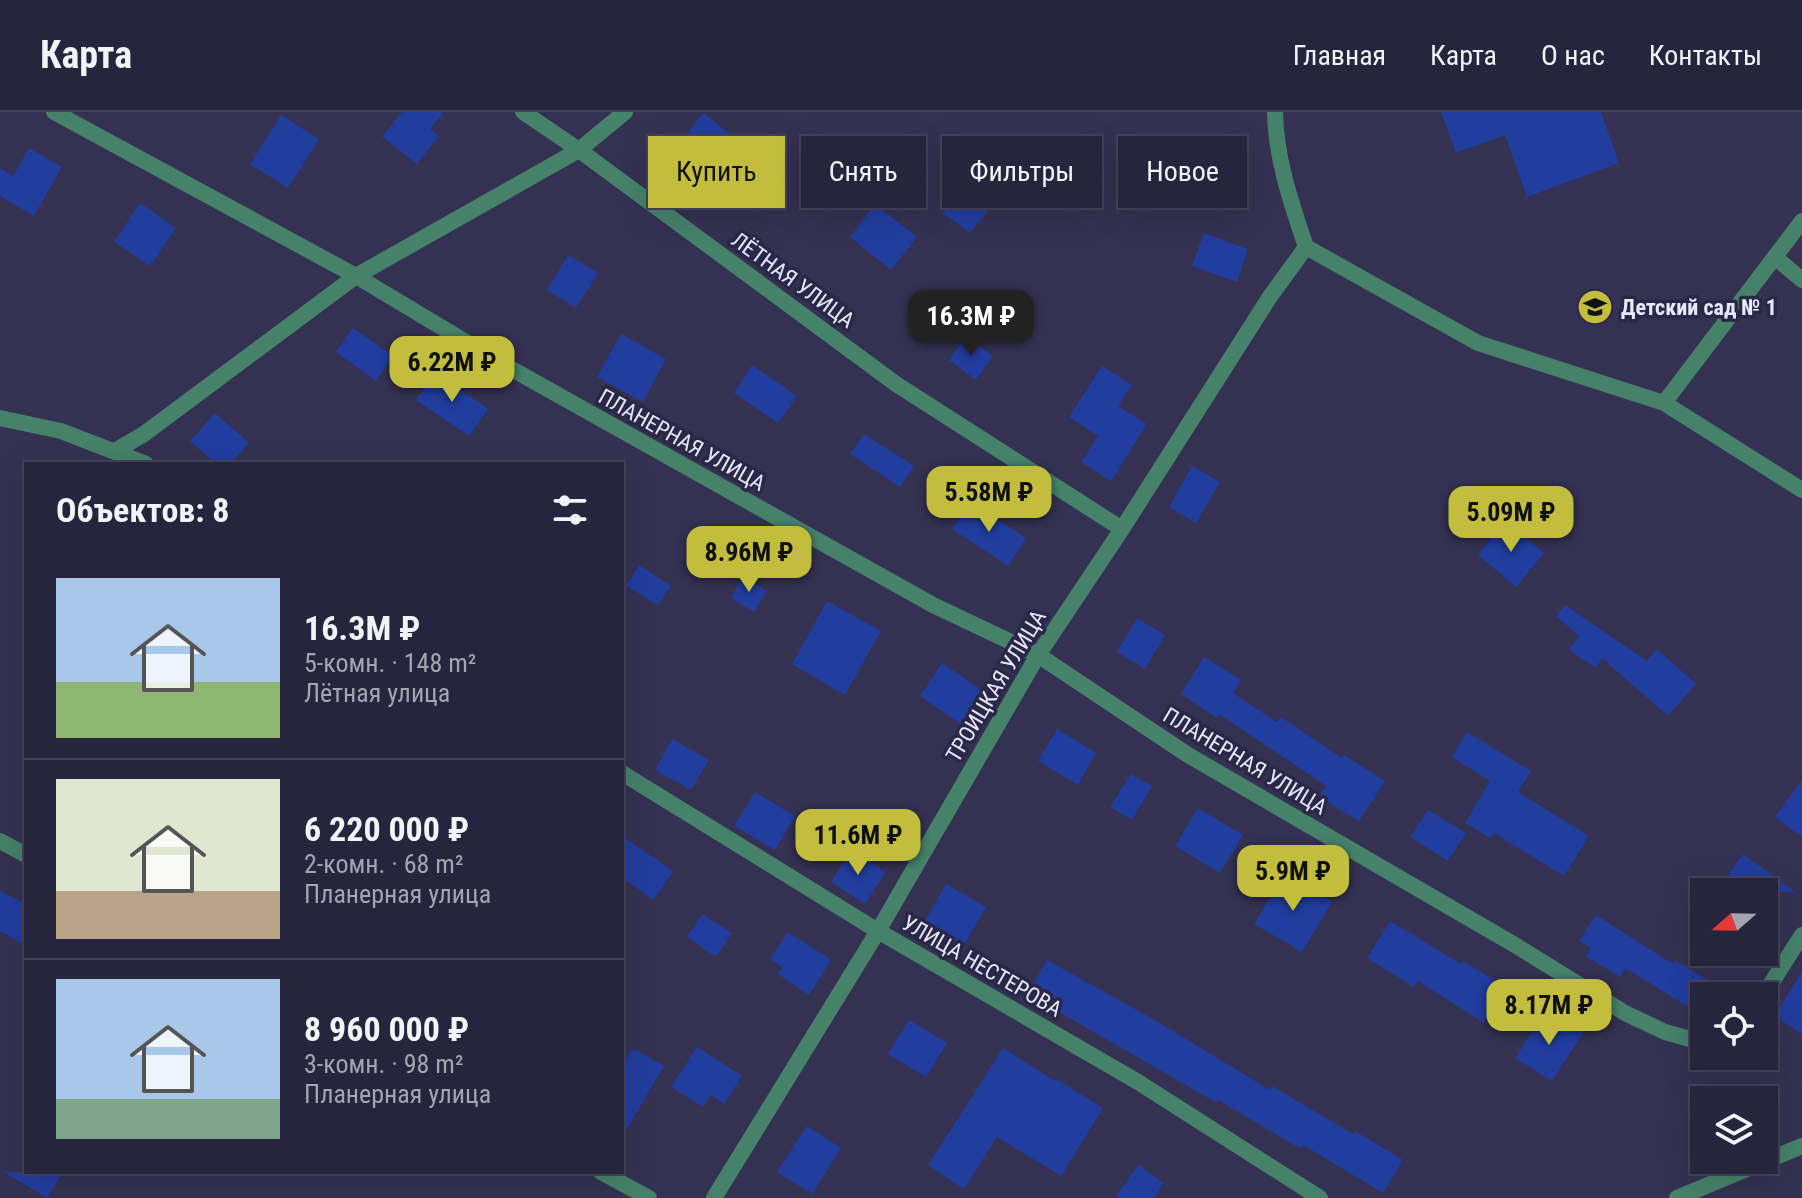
<!DOCTYPE html>
<html lang="ru">
<head>
<meta charset="utf-8">
<style>
	:root { --surface:#27253e; --page:#2f2d45; --text:#f1f3f6; --muted:#a4a5b0; --line:#434258; --accent:#c3bd3e }
	body { margin:0; font-family:"Roboto Condensed",sans-serif; background:var(--page); color:var(--text); height:100vh; display:flex; flex-direction:column; font-size:30px; white-space:nowrap }
	* { box-sizing:border-box; margin:0 }
	p { font-size:26px; color:var(--muted) }
	.icon { flex:none; width:44px; height:44px; fill:none; stroke:currentColor; stroke-width:2; stroke-linecap:round; stroke-linejoin:round }
	.map { position:relative; flex:1; overflow:hidden }
	.side { position:absolute; left:24px; top:350px; width:600px; height:712px; display:flex; flex-direction:column; background:var(--surface); border-radius:0px; box-shadow:0 8px 32px #0002,0 0 0 2px var(--line) }
	.side>* { flex:none }
	.guide { position:absolute; left:648px; top:24px; width:760px; height:72px; display:flex; gap:16px }
	.needle { width:52px; rotate:250deg }
	.buttons { position:absolute; left:1690px; top:766px; display:grid; gap:16px }
	.buttons a { display:grid; place-items:center; width:88px; height:88px; border-radius:0px; background:var(--surface); box-shadow:0 8px 32px #0002,0 0 0 2px var(--line); font-size:40px }
	.price { position:absolute; translate:-50% -68px; padding:0 18px; border-radius:16px; background:var(--accent); color:#111; font-size:26px; line-height:52px; filter:drop-shadow(0 2px 4px #0008) }
	.price::after { content:''; position:absolute; left:50%; top:48px; width:24px; height:18px; margin-left:-12px; background:inherit; clip-path:polygon(0 0,100% 0,50% 100%) }
	.price.selected { background:#222; color:#fff }
	ul { padding:0; list-style:none }
	li { display:flex; align-items:center; gap:24px; height:200px; padding:0 32px }
	li+li { border-top:2px solid var(--line) }
	li span { display:grid; place-items:center; flex:none; width:224px; height:160px; border-radius:0px; color:#555 }
	li>.icon { margin-inline-start:auto }
	span .icon { width:96px; height:96px; fill:#fffc; stroke-width:1 }
	li b { font-size:34px }
	h2 { display:flex; justify-content:space-between; align-items:center; height:96px; padding:0 32px; font-size:34px }
	.chip { padding:0 28px; border-radius:0px; background:var(--surface); box-shadow:0 8px 32px #0002,0 0 0 2px var(--line); font-size:28px; line-height:72px }
	.chip.selected { background:var(--accent); color:#111 }
	header { display:flex; align-items:center; gap:48px; box-sizing:border-box; height:112px; padding:0 40px; background:var(--surface); border-bottom:2px solid var(--line) }
	header strong { font-size:38px }
	nav { display:flex; gap:44px; margin-inline-start:auto; font-size:28px }
	.map>svg:first-child { display:block }
</style>
</head>
<body>
<header>
<strong>Карта</strong>
<nav><a>Главная</a><a>Карта</a><a>О нас</a><a>Контакты</a></nav>
</header>
<div class="map">
<svg width="1802" height="1086" viewBox="0 0 1802 1086">
	<rect width="100%" height="100%" fill="#343152"/>
	<path fill="#213d9e" d="M402 0H444L430 17 439 24 417 52 382 25Z
		M1441 0H1601L1619 51 1527 85 1505 23 1456 41Z
		M703 1 745 33 717 70 675 38Z
		M281 3 319 27 288 76 250 52Z
		M29 36 62 55 34 104 0 84V56L13 64Z
		M965 72 992 93 970 121 943 101Z
		M140 91 176 116 150 154 114 130Z
		M875 92 917 125 891 158 850 125Z
		M1204 121 1248 137 1237 170 1192 154Z
		M568 143 598 161 576 196 547 178Z
		M353 216 393 244 376 269 336 240Z
		M621 222 666 247 643 290 597 265Z
		M966 224 993 244 976 268 949 248Z
		M752 253 797 284 778 311 734 281Z
		M1102 254 1132 273 1118 294 1147 312 1111 369 1081 350 1098 324 1069 305Z
		M435 260 488 297 469 324 416 288Z
		M215 301 249 331 230 352H217L190 329Z
		M864 322 914 354 900 375 850 342Z
		M1192 354 1220 370 1196 411 1169 395Z
		M970 390 1026 426 1008 454 952 417Z
		M1506 409 1544 441 1516 475 1478 443Z
		M639 453 671 474 658 493 626 474Z
		M743 464 767 479 754 500 731 486Z
		M827 489 881 519 845 583 792 552Z
		M1565 493 1647 549 1657 537 1696 572 1668 604 1602 546 1596 556 1569 538 1579 524 1556 504Z
		M1137 506 1165 523 1145 557 1117 540Z
		M1204 545 1241 568 1233 581 1277 610 1281 605 1342 646 1344 643 1385 669 1359 709 1319 685 1326 674 1219 602 1217 606 1181 582Z
		M942 551 990 584 968 617 920 584Z
		M1057 617 1096 641 1078 673 1038 649Z
		M1467 620 1531 659 1518 680 1589 724 1564 764 1494 721 1490 726 1465 711 1490 669 1452 645Z
		M672 627 709 648 691 678 655 658Z
		M1131 662 1152 674 1132 708 1110 695Z
		M1802 668V725L1775 705Z
		M755 680 795 704 775 738 734 714Z
		M1198 696 1243 723 1220 761 1175 734Z
		M1428 698 1466 721 1448 749 1410 725Z
		M622 724 673 759 654 788 622 766Z
		M851 738 886 760 865 792 831 770Z
		M1743 742 1795 780H1737L1723 770Z
		M1284 762 1332 790 1302 840 1254 812Z
		M946 772 986 795 961 838 921 815Z
		M0 779 26 792V834L0 819Z
		M702 802 732 821 716 845 687 825Z
		M1596 803 1673 852 1675 848 1717 874 1711 884H1704V896L1700 902 1625 856 1620 865 1586 844 1591 836 1579 829Z
		M1390 809 1461 852 1463 849 1506 876 1484 911 1418 869 1414 875 1367 846Z
		M788 820 831 848 809 883 778 862 782 855 770 847Z
		M1047 848 1153 907 1270 978 1272 974 1353 1022 1355 1019 1403 1048 1383 1081 1303 1033 1301 1037 1218 988 1217 991 1028 882Z
		M1802 860V922L1774 904Z
		M1554 902 1583 921 1552 969 1515 946 1537 912 1545 917Z
		M909 908 947 931 926 965 888 942Z
		M697 935 742 964 724 992 711 983 703 995 671 975Z
		M633 936 664 954 622 1025V954Z
		M1003 936 1055 969 1056 967 1103 996 1061 1064 997 1025 964 1077 928 1053Z
		M807 1014 841 1036 812 1082 777 1060Z
		M1138 1053 1164 1071 1154 1086H1115Z
		M4 1060H63L47 1086Z"/>
	<g fill="none" stroke-linecap="round" stroke-linejoin="round">
		<path stroke="#46816a" stroke-width="16" d="M1275 0C1276 48 1291 90 1306 135L1478 231 1664 291 1802 378
			M1776 146 1802 168
			M1664 291 1802 109
			M115 339 144 322 356 164 579 38 625 0"/>
		<path stroke="#46816a" stroke-width="16" d="M54 0 356 164 501 251 933 493 1038 543 1188 643 1515 833 1625 901 1665 920 1704 931
			M523 0 579 38 896 272 1122 417
			M0 306 61 319 146 352
			M622 661 878 819 1138 970 1320 1086
			M0 729 26 743
			M1763 884 1802 823
			M601 1060 649 1086
			M714 1086 878 819 1038 543 1122 417 1269 186 1306 135
			M1677 1086 1802 1034"/>
	</g>
	<defs>
		<symbol id="school-disc" viewBox="-11 -11 22 22"><circle r="9.5" fill="#c3bd3e" stroke="#2a2747"/><path d="M0-5L7-2L0 1L-7-2ZM-4 1L0 2.5L4 1V4Q0 6-4 4Z" fill="#111"/></symbol>
	</defs>
	<g fill-rule="evenodd">
		<use href="#school-disc" x="1575" y="175" width="40" height="40"/>
	</g>
	<g text-anchor="middle" dominant-baseline="central" stroke-width="7" stroke-linejoin="round" paint-order="stroke">
		<g font-size="22" fill="#e9e8fe" stroke="#2a2747">
			<text transform="translate(793 168) rotate(36)">ЛЁТНАЯ УЛИЦА</text>
			<text transform="translate(682 328) rotate(29)">ПЛАНЕРНАЯ УЛИЦА</text>
			<text transform="translate(996 574) rotate(-59)">ТРОИЦКАЯ УЛИЦА</text>
			<text transform="translate(1245 649) rotate(31)">ПЛАНЕРНАЯ УЛИЦА</text>
			<text transform="translate(982 854) rotate(30)">УЛИЦА НЕСТЕРОВА</text>
		</g>
		<g font-size="22" font-weight="bold" fill="#e9e8fe" stroke="#2a2747" text-anchor="start">
			<text x="1621" y="195">Детский сад № 1</text>
		</g>
	</g>
</svg>
<div class="buttons">
<a><svg class="needle" viewBox="-14 -14 28 28"><path d="M0-13l5 13h-10z" fill="#e53935"/><path d="M0 13l5-13h-10z" fill="#a4a5b0"/></svg></a>
<a><svg class="icon" aria-label="locate" viewBox="0 0 24 24"><circle cx="12" cy="12" r="6"/><path d="M12 2v4M12 18v4M2 12h4M18 12h4"/></svg></a>
<a><svg class="icon" aria-label="layers" viewBox="0 0 24 24"><path d="M12 4l9 5-9 5-9-5zM3 14l9 5 9-5"/></svg></a>
</div>
<b class="price selected" style="left:971px;top:246px">16.3M ₽</b>
<b class="price" style="left:452px;top:292px">6.22M ₽</b>
<b class="price" style="left:989px;top:422px">5.58M ₽</b>
<b class="price" style="left:1511px;top:442px">5.09M ₽</b>
<b class="price" style="left:749px;top:482px">8.96M ₽</b>
<b class="price" style="left:858px;top:765px">11.6M ₽</b>
<b class="price" style="left:1293px;top:801px">5.9M ₽</b>
<b class="price" style="left:1549px;top:935px">8.17M ₽</b>
<div class="guide">
<a class="chip selected">Купить</a>
<a class="chip">Снять</a>
<a class="chip">Фильтры</a>
<a class="chip">Новое</a>
</div>
<section class="side">
<h2>Объектов: 8<svg class="icon" aria-label="filters" viewBox="0 0 24 24"><path d="M4 7h16M4 17h16"/><circle cx="9" cy="7" r="2"/><circle cx="15" cy="17" r="2"/></svg></h2>
<ul>
<li><span style="background:linear-gradient(#a9c7e8 65%,#8fb573 0)"><svg class="icon" aria-label="home" viewBox="0 0 24 24"><path d="M3 11l9-7 9 7M6 9v11h12V9"/></svg></span><div><b>16.3M ₽</b><p>5-комн. · 148 m²</p><p>Лётная улица</p></div></li>
<li><span style="background:linear-gradient(#dfe7d0 70%,#b9a48a 0)"><svg class="icon" aria-label="home" viewBox="0 0 24 24"><path d="M3 11l9-7 9 7M6 9v11h12V9"/></svg></span><div><b>6 220 000 ₽</b><p>2-комн. · 68 m²</p><p>Планерная улица</p></div></li>
<li><span style="background:linear-gradient(#a9c7e8 75%,#7fa58c 0)"><svg class="icon" aria-label="home" viewBox="0 0 24 24"><path d="M3 11l9-7 9 7M6 9v11h12V9"/></svg></span><div><b>8 960 000 ₽</b><p>3-комн. · 98 m²</p><p>Планерная улица</p></div></li>
</ul>
</section>
</div>
</body>
</html>
